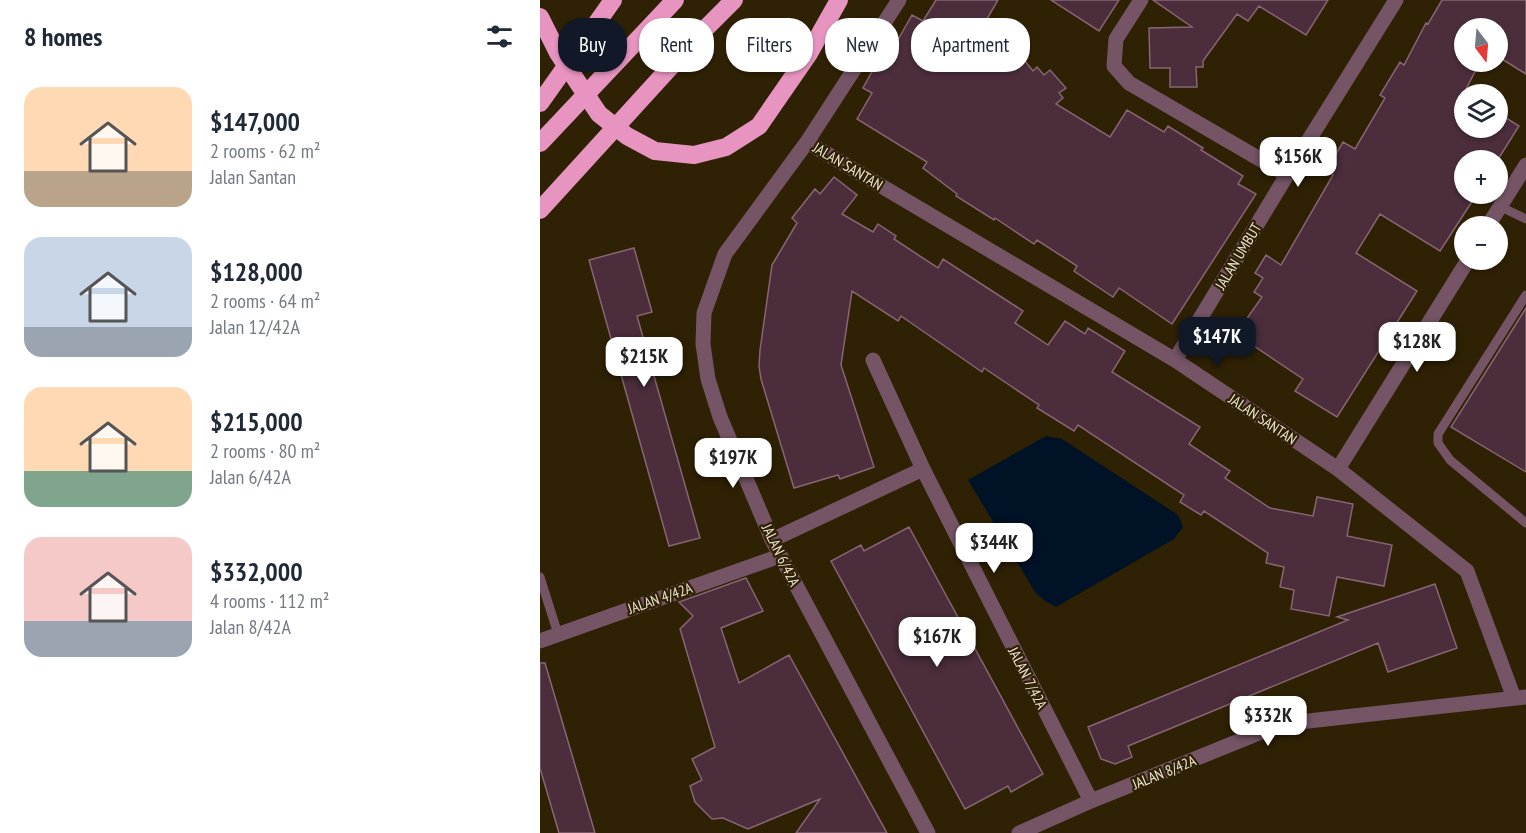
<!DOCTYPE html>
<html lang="en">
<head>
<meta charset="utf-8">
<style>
	:root { --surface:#fff; --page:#f6f6f7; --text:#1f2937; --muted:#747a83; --accent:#111827 }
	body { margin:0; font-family:"PT Sans Narrow",sans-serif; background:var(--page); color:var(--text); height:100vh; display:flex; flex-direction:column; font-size:22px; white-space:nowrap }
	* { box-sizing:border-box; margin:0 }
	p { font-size:20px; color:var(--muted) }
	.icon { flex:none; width:33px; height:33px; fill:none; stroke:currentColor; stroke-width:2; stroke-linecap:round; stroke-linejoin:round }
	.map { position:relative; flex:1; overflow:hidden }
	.sheet { display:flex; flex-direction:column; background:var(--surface); width:540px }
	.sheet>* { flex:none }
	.guide { position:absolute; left:18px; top:18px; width:570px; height:54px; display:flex; gap:12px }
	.needle { width:39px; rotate:164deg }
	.buttons { position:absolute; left:914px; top:18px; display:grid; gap:12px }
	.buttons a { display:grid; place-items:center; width:54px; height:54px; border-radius:50%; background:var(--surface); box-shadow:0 2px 4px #0004; font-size:30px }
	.price { position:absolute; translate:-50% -51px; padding:0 14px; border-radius:12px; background:#fff; color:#222; font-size:20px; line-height:39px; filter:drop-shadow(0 2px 3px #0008) }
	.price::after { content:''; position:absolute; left:50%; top:36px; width:18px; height:14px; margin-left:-9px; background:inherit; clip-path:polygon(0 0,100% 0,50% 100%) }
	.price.current { background:var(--accent); color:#fff }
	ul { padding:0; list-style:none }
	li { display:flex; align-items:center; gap:18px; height:150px; padding:0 24px }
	li span { display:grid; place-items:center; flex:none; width:168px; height:120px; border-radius:18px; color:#555 }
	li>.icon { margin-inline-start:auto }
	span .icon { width:72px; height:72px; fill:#fffc; stroke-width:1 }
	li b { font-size:26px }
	h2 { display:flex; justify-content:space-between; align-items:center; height:72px; padding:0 24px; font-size:26px }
	.chip { padding:0 21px; border-radius:24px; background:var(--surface); box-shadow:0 2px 4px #0004; font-size:21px; line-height:54px }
	.chip.current { background:var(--accent); color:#fff }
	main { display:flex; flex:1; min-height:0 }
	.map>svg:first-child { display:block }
</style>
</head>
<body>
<main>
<section class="sheet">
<h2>8 homes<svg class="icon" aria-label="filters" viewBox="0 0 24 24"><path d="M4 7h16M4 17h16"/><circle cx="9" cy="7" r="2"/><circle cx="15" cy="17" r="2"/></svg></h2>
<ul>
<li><span style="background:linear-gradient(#ffd9b3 70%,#b9a48a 0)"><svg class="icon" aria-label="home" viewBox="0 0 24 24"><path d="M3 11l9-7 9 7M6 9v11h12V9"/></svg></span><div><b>$147,000</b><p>2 rooms · 62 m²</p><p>Jalan Santan</p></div></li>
<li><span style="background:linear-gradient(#c9d6e8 75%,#9aa5b1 0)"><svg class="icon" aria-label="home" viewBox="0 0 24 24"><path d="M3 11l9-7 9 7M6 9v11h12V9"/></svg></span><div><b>$128,000</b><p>2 rooms · 64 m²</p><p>Jalan 12/42A</p></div></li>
<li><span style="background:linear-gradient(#ffd9b3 70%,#7fa58c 0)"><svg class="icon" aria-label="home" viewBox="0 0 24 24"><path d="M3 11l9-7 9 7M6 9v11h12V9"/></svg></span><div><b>$215,000</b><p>2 rooms · 80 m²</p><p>Jalan 6/42A</p></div></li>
<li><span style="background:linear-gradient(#f6c9c9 70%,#9aa5b1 0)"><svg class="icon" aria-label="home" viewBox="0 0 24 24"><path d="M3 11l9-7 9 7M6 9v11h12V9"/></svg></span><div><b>$332,000</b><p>4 rooms · 112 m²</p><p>Jalan 8/42A</p></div></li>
</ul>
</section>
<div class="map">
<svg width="986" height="833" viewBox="0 0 986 833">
	<rect width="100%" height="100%" fill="#2f2104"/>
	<path fill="#001226" d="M506 436 522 439 638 515 643 527 634 539 516 607 505 601 495 592 428 480Z"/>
	<path fill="#4b2d3c" stroke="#876574" stroke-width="1.5" d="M396 0H458L430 48 456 63 459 59 466 67 480 55 493 71 497 67 504 75 510 70 526 88 519 93 523 98 516 104 570 137 587 110 624 132 628 126 663 148 661 150 703 176 698 184 716 194 632 324 579 288 573 297 534 271 537 266 497 240 494 244 455 218 454 220 416 196 417 194 383 168 387 162 317 119 332 93 323 88 345 48 351 52 372 15 383 21Z
		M511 0H579L559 31Z
		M613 0H788L766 35 719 6 708 21 697 14 663 61V67H656L657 87H630V68H610L609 28 652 27Z
		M902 0H986V74L957 56V28H924V62H940L924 93V128H957V112L979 126 957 161 924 160V194H937L900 251 840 214 816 253 877 291 797 417 755 391 763 379 696 334 722 297 714 292 723 278 715 273 726 255 741 265 793 175 786 171 803 142 815 149 845 98 840 95 860 62 864 65 886 23 888 24Z
		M294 177 317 195 302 214 333 232 338 224 356 236 354 239 398 268 403 259 449 289 483 311 475 323 508 345 525 321 545 334 548 328 585 351 572 372 660 427 649 444 690 471 685 478 730 508 773 516 777 497 813 504 807 536 852 545 844 586 797 577 789 616 751 609 754 590 740 587 744 567 726 563 728 553 664 511 661 515 640 502 644 495 538 425 534 431 497 408 499 405 444 368 442 372 361 316 358 321 312 291 301 365 334 467 300 479 298 475 254 488 221 379 219 366 220 350 232 265 257 223 252 218 275 189 280 194Z
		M94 248 112 312 97 316 160 538 129 546 49 260Z
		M986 308V472L911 427Z
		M369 527 503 774 471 792 468 786 425 809 291 561 321 545 324 551Z
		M206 578 223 611 181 628 199 683 249 655 347 833H256L280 799 208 829 183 818 172 819 155 802 150 786 162 780 152 759 175 747 140 629 153 616 139 602Z
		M895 584 917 648 848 672 838 643 588 746 592 757 575 764 561 759 548 727 808 620 797 617Z
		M0 663H5L55 833H19L0 768Z"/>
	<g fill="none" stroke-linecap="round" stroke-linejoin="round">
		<path stroke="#755465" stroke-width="9" d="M961 207 986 219
			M986 295 898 434V443L910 460 986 523
			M0 577 18 634"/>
		<path stroke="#755465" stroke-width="15" d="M359 0 267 142 185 254 164 313 163 344 168 379 180 417 232 540 388 833
			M601 0 576 39 574 66 589 83 747 175
			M267 142 635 360 798 469 927 571 974 698
			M948 226 986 165
			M333 360 383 469 551 801
			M635 360 747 175 856 0
			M798 469 928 260
			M232 540 383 469
			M0 641 240 556
			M479 833 551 801 741 724 986 697"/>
		<path stroke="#e794c0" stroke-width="18" d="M0 103 73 0
			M0 143 135 0
			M0 210 166 28 194 0"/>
		<path stroke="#e794c0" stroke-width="18" d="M0 17 18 53 59 114 87 136 115 151 154 155 186 147 219 126 268 55 299 0"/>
	</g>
	<g text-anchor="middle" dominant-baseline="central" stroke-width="4.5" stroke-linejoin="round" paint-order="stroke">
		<g font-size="15" fill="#ede4d4" stroke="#2f2104">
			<text transform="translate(308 166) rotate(31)">JALAN SANTAN</text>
			<text transform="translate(698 256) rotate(-59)">JALAN UMBUT</text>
			<text transform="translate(723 419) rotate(34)">JALAN SANTAN</text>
			<text transform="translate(241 555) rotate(64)">JALAN 6/42A</text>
			<text transform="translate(120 598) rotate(-19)">JALAN 4/42A</text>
			<text transform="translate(488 678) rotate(63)">JALAN 7/42A</text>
			<text transform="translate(624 772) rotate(-22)">JALAN 8/42A</text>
		</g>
	</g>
</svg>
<div class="buttons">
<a><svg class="needle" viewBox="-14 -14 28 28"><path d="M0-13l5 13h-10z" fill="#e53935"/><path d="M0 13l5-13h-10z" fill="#747a83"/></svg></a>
<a><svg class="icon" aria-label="layers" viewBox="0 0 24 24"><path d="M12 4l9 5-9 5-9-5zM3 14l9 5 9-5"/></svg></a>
<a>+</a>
<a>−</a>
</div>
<b class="price" style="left:758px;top:188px">$156K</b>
<b class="price current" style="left:677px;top:368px">$147K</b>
<b class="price" style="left:877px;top:373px">$128K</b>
<b class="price" style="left:104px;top:388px">$215K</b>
<b class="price" style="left:193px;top:489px">$197K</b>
<b class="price" style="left:454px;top:574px">$344K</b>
<b class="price" style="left:397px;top:668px">$167K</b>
<b class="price" style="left:728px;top:747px">$332K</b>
<div class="guide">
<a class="chip current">Buy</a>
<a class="chip">Rent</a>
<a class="chip">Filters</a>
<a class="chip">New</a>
<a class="chip">Apartment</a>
</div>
</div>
</main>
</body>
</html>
